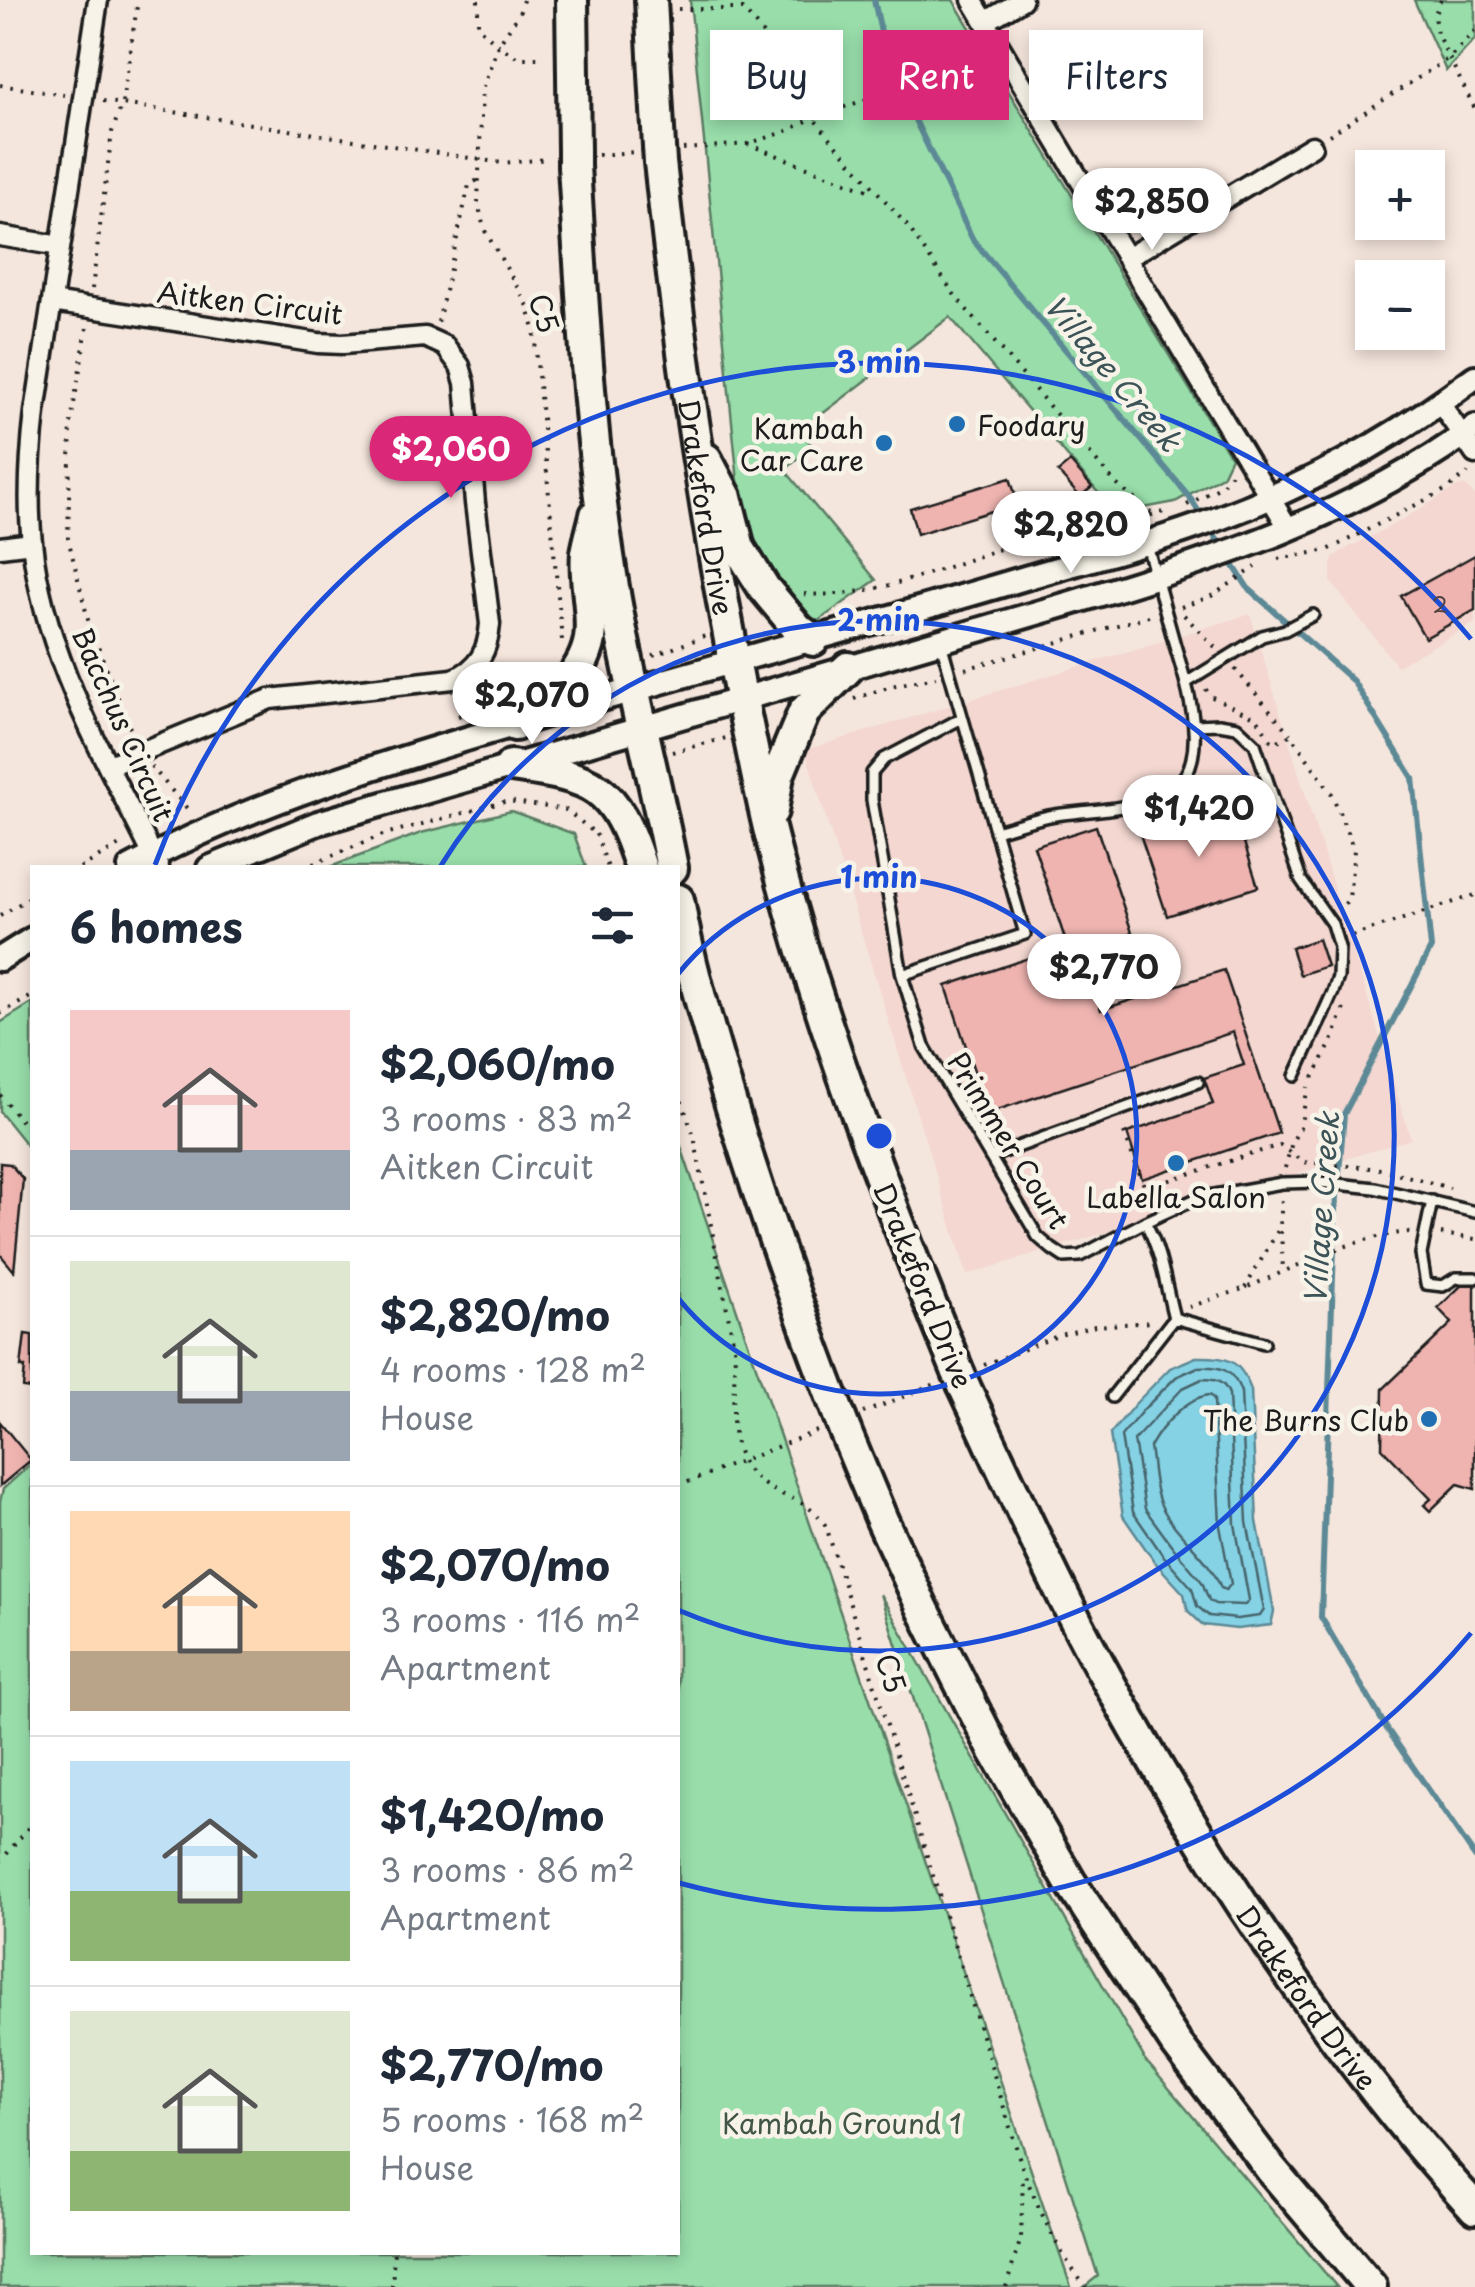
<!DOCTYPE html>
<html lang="en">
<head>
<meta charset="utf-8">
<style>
	:root { --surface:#fff; --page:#f2f2f3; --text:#1f2937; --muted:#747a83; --line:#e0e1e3; --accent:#db2777 }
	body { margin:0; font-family:"Playpen Sans",sans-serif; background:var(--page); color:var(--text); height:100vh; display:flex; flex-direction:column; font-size:38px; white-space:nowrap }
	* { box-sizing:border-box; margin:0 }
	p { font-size:32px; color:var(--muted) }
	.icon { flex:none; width:55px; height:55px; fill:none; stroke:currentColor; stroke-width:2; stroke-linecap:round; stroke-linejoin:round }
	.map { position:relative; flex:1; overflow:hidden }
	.sheet { position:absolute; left:30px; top:865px; width:650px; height:1390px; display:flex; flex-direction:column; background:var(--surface); border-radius:0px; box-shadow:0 5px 15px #0003 }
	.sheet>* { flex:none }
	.hud { position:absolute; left:710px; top:30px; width:615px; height:90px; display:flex; gap:20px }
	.tools { position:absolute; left:1355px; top:150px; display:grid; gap:20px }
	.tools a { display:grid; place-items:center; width:90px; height:90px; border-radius:0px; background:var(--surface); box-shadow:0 5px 15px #0003; font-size:50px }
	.price { position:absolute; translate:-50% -85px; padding:0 22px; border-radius:35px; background:#fff; color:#222; font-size:32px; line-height:65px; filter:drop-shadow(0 2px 5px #0008) }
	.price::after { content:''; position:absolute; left:50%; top:60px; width:30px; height:22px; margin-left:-15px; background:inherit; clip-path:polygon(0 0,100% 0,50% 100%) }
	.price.on { background:var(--accent); color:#fff }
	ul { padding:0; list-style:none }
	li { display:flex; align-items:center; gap:30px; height:250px; padding:0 40px }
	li+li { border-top:2px solid var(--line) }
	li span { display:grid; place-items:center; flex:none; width:280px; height:200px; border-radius:0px; color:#555 }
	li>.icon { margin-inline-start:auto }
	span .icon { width:120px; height:120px; fill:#fffc; stroke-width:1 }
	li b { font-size:42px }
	h2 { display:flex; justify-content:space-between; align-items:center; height:120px; padding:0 40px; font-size:42px }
	.chip { padding:0 35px; border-radius:0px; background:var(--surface); box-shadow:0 5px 15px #0003; font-size:35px; line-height:90px }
	.chip.on { background:var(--accent); color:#fff }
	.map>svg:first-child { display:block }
</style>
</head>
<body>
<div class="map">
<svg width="1475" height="2287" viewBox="0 0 1475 2287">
	<rect width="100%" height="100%" fill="#f5e6dd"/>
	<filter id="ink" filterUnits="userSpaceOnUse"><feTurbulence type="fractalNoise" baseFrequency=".01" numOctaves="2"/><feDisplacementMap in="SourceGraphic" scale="20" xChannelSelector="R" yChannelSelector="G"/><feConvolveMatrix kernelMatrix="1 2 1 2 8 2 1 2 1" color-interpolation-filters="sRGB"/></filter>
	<g filter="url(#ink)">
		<path fill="#f3d7d0" d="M1465 485 1475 496V623L1397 666 1331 582V564L1334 557 1342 551 1398 522 1455 488Z
			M1250 614 1411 1139 967 1275 805 750Z"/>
		<path fill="#98ddaa" stroke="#5a7c63" stroke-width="2.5" d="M690 0H953L1231 457 1222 476 1175 502 1123 512 1106 502 950 317 801 430 812 446 785 470 876 580 814 624 773 584 742 522Z
			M1414 0H1475V39L1446 71Z
			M511 811 574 834 586 867H330L421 833Z
			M32 1003V1152L0 1112V1023Z
			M678 1138 1071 2287H0V1502L3 1489 32 1463V2252H678Z
			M880 1594 1146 2061 1337 2287H1084L1098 2276Z"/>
		<path fill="#86d2e5" stroke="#5c8995" stroke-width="2.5" d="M1196 1357C1227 1356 1240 1359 1251 1390L1257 1521 1274 1611 1271 1625 1237 1629 1203 1625 1188 1611 1184 1594 1154 1561 1123 1516 1110 1434 1136 1403 1170 1368Z"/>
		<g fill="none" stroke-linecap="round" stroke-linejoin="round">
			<path stroke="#46656c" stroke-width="2.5" d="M1198 1367C1221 1366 1233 1369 1241 1392L1247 1522 1264 1610 1260 1616 1237 1619 1209 1616 1197 1606 1192 1588 1162 1554 1133 1512 1121 1436 1143 1410 1176 1377Z
				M1202 1379C1215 1379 1224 1381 1229 1394L1235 1524 1249 1600 1245 1605 1215 1604 1209 1600 1202 1582 1172 1546 1145 1509 1134 1440 1183 1388Z
				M1210 1395 1214 1399 1220 1526 1231 1584 1226 1590 1221 1588C1209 1555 1174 1535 1160 1503 1153 1487 1153 1464 1150 1447 1161 1427 1186 1397 1210 1395Z"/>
			<path stroke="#5c8995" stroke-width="6" d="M874 0 888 64 973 240 1188 495 1223 549
				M1230 560 1248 588 1353 681 1413 778 1431 948 1344 1114 1335 1220 1321 1617 1387 1729 1475 1857"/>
		</g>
		<path fill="#efb4b0" stroke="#1c1c1c" stroke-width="2.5" d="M1070 462 1092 487 1080 497 1058 472Z
			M1010 478 1018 503 917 534 910 508Z
			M1475 555V610L1425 638 1401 596Z
			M1232 804 1258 887 1167 916 1140 834Z
			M1096 826 1141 959 1090 975 1101 1010 1224 970 1279 1133 1142 1179 1127 1133 1213 1104 1204 1078 1244 1065 1233 1032 988 1113 946 986 1067 945 1034 846Z
			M1318 939 1327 966 1300 975 1291 948Z
			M0 1163 10 1164 23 1179 14 1271 0 1254Z
			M1471 1276 1475 1280V1489L1458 1484 1430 1511 1424 1505 1431 1499 1382 1448 1383 1389 1452 1323 1438 1308Z
			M25 1334 32 1335V1389L23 1388 25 1367H21Z
			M0 1422 31 1460 0 1486Z"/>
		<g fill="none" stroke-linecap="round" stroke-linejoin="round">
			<defs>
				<path id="service" d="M1186 683 1262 636 1285 630 1313 615
					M962 718 884 759 872 773V800L902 975 924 1046 1038 1237 1052 1249 1064 1257 1080 1256 1145 1222 1198 1198 1282 1183 1319 1182 1375 1188 1475 1212
					M1194 725 1219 724 1237 727 1255 744 1301 880 1332 924 1339 947 1338 977 1333 992 1295 1076
					M995 831C1015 826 1035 818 1055 815 1091 810 1126 810 1161 796 1219 772 1186 684 1174 642 1165 609 1156 577 1147 545
					M902 975 1025 934 941 643
					M990 1157 1198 1082
					M1432 1201 1421 1254 1426 1284 1443 1286 1456 1278H1475
					M1145 1222C1162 1252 1165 1285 1174 1318
					M1174 1318 1264 1343
					M1112 1397 1174 1318"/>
				<path id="minor" d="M98 0 35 412C30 455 27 499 32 542 44 659 109 764 159 868
					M972 0 1289 529
					M985 22 1022 0
					M0 236 60 246
					M1127 258 1312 146
					M52 302 318 343 343 344 425 337 445 346 460 366 465 383 475 503 490 624C488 650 479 669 453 679L270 699 109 765
					M1440 403 1475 454
					M0 547 32 543"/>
				<path id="tertiary" d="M130 868C252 802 387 762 520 723 684 674 850 630 1015 581 1082 561 1151 544 1217 519 1309 485 1397 436 1475 377
					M209 868 318 823 1071 603C1212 561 1355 515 1475 427
					M0 959 32 939"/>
				<g id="trunk">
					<path d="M572 0 574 151"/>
					<path d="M651 0 659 147"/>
					<path id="s1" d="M660 162C679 344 706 523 742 701 751 743 759 786 769 828 815 1014 885 1194 958 1372"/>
					<path d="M574 166C583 311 590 456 615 599 631 689 655 778 672 868"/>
					<path d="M706 459 726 497 739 548 764 588 799 630 813 640"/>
					<path d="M515 725C546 704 583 679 590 639 594 611 584 581 587 553 589 541 593 528 596 515"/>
					<path d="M511 766C595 778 614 783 641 868"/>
					<path d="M772 811 778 775 804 712 848 668"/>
					<path d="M678 900C688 960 706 1020 723 1078 757 1193 797 1306 840 1418"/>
					<path id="s2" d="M964 1386C1010 1484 1054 1584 1107 1679 1209 1863 1333 2053 1475 2208"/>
					<path d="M845 1431 882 1520 923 1609 993 1748 1070 1882 1175 2042 1271 2169 1371 2287"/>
				</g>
			</defs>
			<use href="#service" stroke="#1c1c1c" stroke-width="16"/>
			<use href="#minor" stroke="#1c1c1c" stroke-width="25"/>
			<use href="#tertiary" stroke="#1c1c1c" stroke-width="30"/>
			<use href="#trunk" stroke="#1c1c1c" stroke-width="38"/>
			<path stroke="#1c1c1c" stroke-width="4" stroke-dasharray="2.5 8" stroke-linecap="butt" d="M478 0V27L498 45 518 58H545
				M523 0 519 14 498 45 482 90 478 202 484 229 527 304 534 329 562 640
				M1441 0 1434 16 1437 34 1475 109
				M678 9H743L782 58 813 118 909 228 956 297 1115 483 1151 513
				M0 85 64 95
				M103 101 502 163 549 159
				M1329 135 1449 58 1475 31
				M747 144 873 192
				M683 149 747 144 785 132 813 118 899 88 981 53
				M598 155 634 152
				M92 289 112 132 122 104 138 0
				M438 322 469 185 478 180
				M87 328 71 421 68 538 89 624 133 736
				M1187 505 1222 486 1231 473
				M1278 559 1328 550 1449 488 1468 473
				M804 594C885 600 957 559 1033 539 1078 527 1124 523 1168 511
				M1181 607 1210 597 1256 567
				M1184 615 1215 647
				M653 656 705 636
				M965 669 1152 615
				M1235 669 1290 734
				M1206 689 1208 695 1257 718 1265 731
				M854 699 891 686 936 677
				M458 716 502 702
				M1270 739 1273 743 1291 735 1332 794 1354 850 1349 899 1339 910
				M672 752 726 738
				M151 766 190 812
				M596 834 608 868
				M80 868 123 843
				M303 868 385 834 508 801 566 810 596 834
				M0 916 32 896
				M1352 936 1475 895
				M0 1014 32 996
				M1313 1078 1333 1039 1345 1005
				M678 1091 694 1136 734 1346C739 1391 717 1453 763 1484 789 1501 805 1497 826 1526L1024 2173C1041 2213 1058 2253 1086 2287
				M0 1095 32 1134
				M1124 1133 1145 1188 1280 1145 1303 1162 1382 1169 1450 1188
				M1285 1168 1292 1142 1300 1128 1308 1087
				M1281 1231 1283 1271
				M1441 1234 1475 1239
				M1245 1288 1280 1227 1282 1197
				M1189 1307C1209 1300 1229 1294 1248 1287 1301 1265 1354 1236 1411 1232
				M984 1365 1060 1335 1095 1326 1153 1322
				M863 1413 938 1383
				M678 1486 817 1431
				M0 1862 32 1823
				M392 2287 394 2252
				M1006 2287 1021 2238 1023 2174"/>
			<use href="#service" stroke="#f7f3e8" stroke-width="9"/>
			<use href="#minor" stroke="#f7f3e8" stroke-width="18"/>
			<use href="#tertiary" stroke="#f7f3e8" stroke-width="22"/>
			<use href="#trunk" stroke="#f7f3e8" stroke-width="30"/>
			<defs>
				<path id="trunk-bridge" d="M659 147 660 162
					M574 166V151
					M958 1372 964 1386
					M840 1418 845 1431"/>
			</defs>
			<use href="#trunk-bridge" stroke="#1c1c1c" stroke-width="38" stroke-linecap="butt"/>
			<use href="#trunk-bridge" stroke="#f7f3e8" stroke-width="30"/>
		</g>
	</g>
	<g fill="none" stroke="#1d4ed8" stroke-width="5">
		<path d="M678 974A258 258 0 1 1 678 1298"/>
		<path d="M440 867A515 515 0 1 1 678 1610"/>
		<path d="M1471 1633A773 773 0 0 1 679 1883M155 865A773 773 0 0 1 1471 639"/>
	</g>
	<g fill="#1f6fb2" stroke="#f7f3e8" stroke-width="4">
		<circle cx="957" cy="424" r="10"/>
		<circle cx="884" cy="443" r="10"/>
		<circle cx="1176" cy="1163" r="10"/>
		<circle cx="1429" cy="1419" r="10"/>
	</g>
	<g text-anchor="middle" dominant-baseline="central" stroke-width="9" stroke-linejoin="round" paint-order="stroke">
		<g font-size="22" fill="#514241">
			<text x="1440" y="603">2</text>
		</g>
		<g font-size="28" fill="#1c1c1c" stroke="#f7f3e8">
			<text transform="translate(250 302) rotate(7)">Aitken Circuit</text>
			<text transform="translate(545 313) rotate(73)">C5</text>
			<text stroke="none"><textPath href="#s1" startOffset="348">Drakeford Drive</textPath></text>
			<text transform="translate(124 724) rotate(66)">Bacchus Circuit</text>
			<text transform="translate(1009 1140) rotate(58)">Primmer Court</text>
			<text transform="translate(924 1285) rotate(68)">Drakeford Drive</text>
			<text transform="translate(892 1673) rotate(73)">C5</text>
			<text stroke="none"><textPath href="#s2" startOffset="702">Drakeford Drive</textPath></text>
		</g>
		<g font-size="28" fill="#1c1c1c" stroke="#f7f3e8" text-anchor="end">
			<text x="977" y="424" text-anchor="start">Foodary</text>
			<text x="864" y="427">Kambah<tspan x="864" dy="32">Car Care</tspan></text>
			<text x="1176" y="1196" text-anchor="middle">Labella Salon</text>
			<text x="1409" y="1419">The Burns Club</text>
		</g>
		<g font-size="28" fill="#415647" stroke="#f7f3e8">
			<text x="842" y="2122">Kambah Ground 1</text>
		</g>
		<g font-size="30" font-style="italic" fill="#3c5358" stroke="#f7f3e8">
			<text transform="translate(1114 372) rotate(50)">Village Creek</text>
			<text transform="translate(1320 1208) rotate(-86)">Village Creek</text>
		</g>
	</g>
	<circle cx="879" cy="1136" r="15" fill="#1d4ed8" stroke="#f7f3e8" stroke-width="5"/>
	<g font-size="30" text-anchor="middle" font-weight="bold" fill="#1d4ed8" stroke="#f7f3e8" stroke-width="9" stroke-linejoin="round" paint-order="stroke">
		<text x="879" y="373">3 min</text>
		<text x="879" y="631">2 min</text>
		<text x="879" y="888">1 min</text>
	</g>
</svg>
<div class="tools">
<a>+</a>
<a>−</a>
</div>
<b class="price" style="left:1152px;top:253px">$2,850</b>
<b class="price on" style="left:451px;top:501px">$2,060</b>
<b class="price" style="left:1071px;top:576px">$2,820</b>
<b class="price" style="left:532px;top:747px">$2,070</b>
<b class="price" style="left:1199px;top:860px">$1,420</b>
<b class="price" style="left:1104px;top:1019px">$2,770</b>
<div class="hud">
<a class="chip">Buy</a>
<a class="chip on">Rent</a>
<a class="chip">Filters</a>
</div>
<section class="sheet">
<h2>6 homes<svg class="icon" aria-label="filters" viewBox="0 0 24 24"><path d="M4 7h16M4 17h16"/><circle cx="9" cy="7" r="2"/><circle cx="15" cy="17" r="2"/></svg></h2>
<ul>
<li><span style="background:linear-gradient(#f6c9c9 70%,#9aa5b1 0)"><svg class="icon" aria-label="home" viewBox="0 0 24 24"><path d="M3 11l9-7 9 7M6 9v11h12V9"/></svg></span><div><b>$2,060/mo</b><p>3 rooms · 83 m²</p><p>Aitken Circuit</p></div></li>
<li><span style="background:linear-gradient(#dfe7d0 65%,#9aa5b1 0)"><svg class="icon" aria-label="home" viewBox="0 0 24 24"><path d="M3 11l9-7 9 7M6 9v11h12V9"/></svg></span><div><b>$2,820/mo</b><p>4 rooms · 128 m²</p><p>House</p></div></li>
<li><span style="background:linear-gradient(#ffd9b3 70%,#b9a48a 0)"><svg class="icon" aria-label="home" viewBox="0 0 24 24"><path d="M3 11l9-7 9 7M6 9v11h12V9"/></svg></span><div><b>$2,070/mo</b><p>3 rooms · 116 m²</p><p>Apartment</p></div></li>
<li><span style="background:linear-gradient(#bfe0f5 65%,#8fb573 0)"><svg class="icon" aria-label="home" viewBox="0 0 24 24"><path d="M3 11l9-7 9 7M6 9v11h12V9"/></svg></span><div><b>$1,420/mo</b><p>3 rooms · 86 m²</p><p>Apartment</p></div></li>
<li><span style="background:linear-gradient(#dfe7d0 70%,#8fb573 0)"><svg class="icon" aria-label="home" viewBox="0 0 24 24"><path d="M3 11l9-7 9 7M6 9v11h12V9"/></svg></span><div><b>$2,770/mo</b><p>5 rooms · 168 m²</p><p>House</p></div></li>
</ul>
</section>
</div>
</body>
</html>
